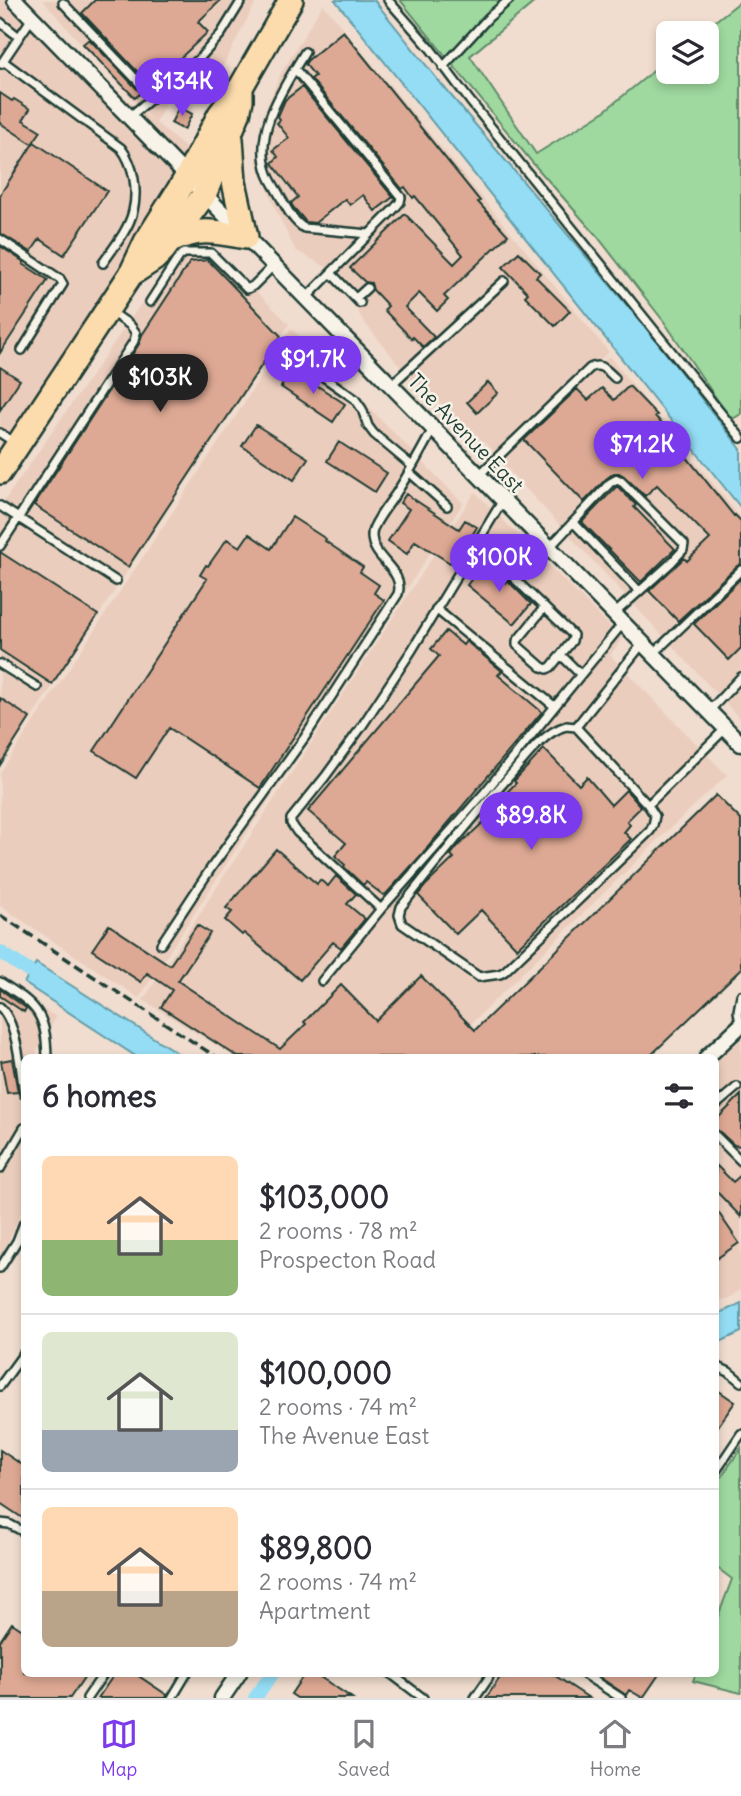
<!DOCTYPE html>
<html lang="en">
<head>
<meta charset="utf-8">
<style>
	:root { --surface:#fff; --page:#f7f7f7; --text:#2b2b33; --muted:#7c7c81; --line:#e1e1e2; --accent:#7c3aed }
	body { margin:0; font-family:Delius,sans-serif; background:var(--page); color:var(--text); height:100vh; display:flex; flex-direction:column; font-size:26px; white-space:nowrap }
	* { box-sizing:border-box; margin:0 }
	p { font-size:23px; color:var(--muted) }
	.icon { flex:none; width:38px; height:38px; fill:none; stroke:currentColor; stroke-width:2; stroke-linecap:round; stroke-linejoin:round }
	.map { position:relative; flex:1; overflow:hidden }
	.details { position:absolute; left:21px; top:1054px; width:698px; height:623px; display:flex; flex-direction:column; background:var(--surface); border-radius:10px; box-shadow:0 4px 10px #0003 }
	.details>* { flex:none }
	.controls { position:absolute; left:656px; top:21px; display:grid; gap:14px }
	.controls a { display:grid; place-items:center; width:63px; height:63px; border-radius:10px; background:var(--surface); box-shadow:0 4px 10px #0003; font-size:35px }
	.price { position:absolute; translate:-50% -60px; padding:0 16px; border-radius:24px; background:var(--accent); color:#fff; font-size:23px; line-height:46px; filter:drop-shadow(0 2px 4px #0008) }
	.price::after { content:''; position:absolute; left:50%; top:42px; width:21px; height:16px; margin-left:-10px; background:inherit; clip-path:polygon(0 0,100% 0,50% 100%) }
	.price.active { background:#222; color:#fff }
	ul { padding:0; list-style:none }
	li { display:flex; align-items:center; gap:21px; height:175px; padding:0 21px }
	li+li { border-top:2px solid var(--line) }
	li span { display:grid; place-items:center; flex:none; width:196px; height:140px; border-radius:10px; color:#555 }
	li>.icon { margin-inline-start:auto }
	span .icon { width:84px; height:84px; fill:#fffc; stroke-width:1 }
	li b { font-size:30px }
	h2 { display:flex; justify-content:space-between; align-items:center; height:84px; padding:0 21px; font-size:30px }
	.dock { display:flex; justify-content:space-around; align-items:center; height:98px; border-top:2px solid var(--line); background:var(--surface); font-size:19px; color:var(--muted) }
	.dock a { display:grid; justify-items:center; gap:4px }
	.dock .active { color:var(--accent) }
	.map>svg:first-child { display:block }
</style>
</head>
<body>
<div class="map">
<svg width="741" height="1698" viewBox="0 0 741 1698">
	<rect width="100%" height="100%" fill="#f0ddcf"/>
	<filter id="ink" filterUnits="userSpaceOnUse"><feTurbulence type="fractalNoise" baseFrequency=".0143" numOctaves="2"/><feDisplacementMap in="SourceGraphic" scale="14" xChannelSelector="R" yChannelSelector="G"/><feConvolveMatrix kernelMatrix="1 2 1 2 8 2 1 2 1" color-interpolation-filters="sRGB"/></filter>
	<g filter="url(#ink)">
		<path fill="#ebcdbd" d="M0 0H8L153 121 65 26 43 0H257L209 93 167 99 156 123 214 172 0 467Z
			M323 4 609 352 495 452 404 371 364 322 333 271 295 250 276 210 257 163 264 113 280 75Z
			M212 247 289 324 0 766V507L179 249Z
			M291 328 463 503 139 998 0 906V773L234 419Z
			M609 356 741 518V720L501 462Z
			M475 492 623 639 610 655 727 775 662 836 437 1057H235L143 1000Z
			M0 981 56 1017 37 1051V1057H24V1206L0 1261Z
			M741 1039V1289L729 1298 716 1301V1062Z"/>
		<path fill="#9fd99f" stroke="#5f8b6a" stroke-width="2" d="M400 0H537L470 56 536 154 602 113 668 59V72H707V33H700L741 1V414L731 420 665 323 597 236 531 161Z
			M741 1448V1693L693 1681 696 1673H716V1622L732 1579 716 1567V1485Z"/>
		<path fill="#94ddf5" stroke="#659da8" stroke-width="2" d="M335 0H374L438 80 646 328 741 449V508Z
			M36 963 179 1054 183 1057H137L24 983Z
			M741 1303V1332L716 1344V1315Z"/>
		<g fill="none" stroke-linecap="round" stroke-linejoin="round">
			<path stroke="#94ddf5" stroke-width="14" d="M0 952 45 982
				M255 1698 273 1673"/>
		</g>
		<path fill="#dea994" stroke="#1f3d34" stroke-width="2" d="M95 0H221L198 22 208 32 160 77 162 79 154 87 151 84 150 85 82 13Z
			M343 31 480 201 478 202 508 235 444 296 448 300 437 311 419 293 405 307 434 337 423 347 413 337 412 339 384 310 388 306 373 290 371 283 365 282 350 268 405 214 454 264 463 255 415 196 413 198 405 187 402 189 311 79 315 76 305 64 308 60Z
			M89 39 141 93 135 98 83 44Z
			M302 87 393 197 375 211 363 195 350 205 345 199 315 223 306 222 293 207 291 203 298 197 272 163 278 157 273 150 289 138 277 123 280 120 278 116 285 100Z
			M0 93 12 101 14 99 30 109 23 120 41 131 32 144 0 123Z
			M179 107 192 114 184 130 171 123Z
			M34 142 107 191 64 255 40 239 31 252 0 233V195Z
			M0 246 24 262 23 264 48 280 0 353Z
			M519 252 540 273 536 277 570 311 555 326 525 296 528 293 503 267Z
			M208 260 281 336 128 567 34 505 139 344 142 335 190 262Z
			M0 367 20 380 0 410Z
			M292 369 345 404 333 422 281 387Z
			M488 382 498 393 477 413 467 402Z
			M629 386 657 415 655 416 662 424 661 425 734 516 735 515 741 521V564L737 566 678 621 649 591 684 558 687 561 710 539 657 485 645 496 624 476 619 473H614L606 479 584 502 524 440 577 389 588 400 602 388 614 400Z
			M256 425 308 458 294 480 242 446Z
			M339 442 387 473 375 492 327 461Z
			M617 486 636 505 634 507 675 549 641 582 582 522Z
			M406 494 459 529 465 520 477 527 464 549 460 548 450 563 415 541 407 554 388 541 409 509 400 503Z
			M292 517 326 539 325 541 363 567 360 572 379 585 374 593 384 600 260 788 169 728 136 778 94 751 207 579 200 575 206 565 208 566 227 539 240 547 249 534 271 549Z
			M0 552 98 615 52 684 0 650Z
			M483 564 506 583 507 580 531 604 514 624 467 585Z
			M741 578V648L729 660 694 624Z
			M446 631 463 645 466 641 502 671 498 675 542 712 423 853 386 894 383 895 366 882 363 885 344 867 345 865 335 856 346 843 308 811 439 656 431 649Z
			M0 698 30 718 0 765Z
			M544 749 579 785 587 777 611 805 626 790 641 807 627 821 630 825 624 832 631 839 517 948 481 910 456 934 418 895 426 885 454 858 451 855 457 847 489 817 486 813 516 783 514 781Z
			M716 795 741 820V969L649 1057H238L161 1007 172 990 147 973 141 982 92 950 109 925 170 965 197 925 210 933 178 981 280 1049 306 1024 304 1022 341 985 376 1021 421 976 475 1030Z
			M276 849 317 884 320 880 328 886 336 876 356 894 347 904 365 919 341 948 333 942 300 980 244 933 242 935 225 920 232 912 226 908Z
			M0 989 26 1008 24 1012 0 996Z
			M12 1059 18 1092 7 1093 1 1061Z
			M741 1095V1146L734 1145 720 1132 716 1130V1120Z
			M716 1165 733 1182 741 1175V1217L716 1191Z
			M716 1209 739 1243 716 1259Z
			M716 1389 735 1402 716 1429Z
			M0 1450 24 1466V1519L0 1503Z
			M12 1623 24 1631V1673H87L70 1698H0V1641Z
			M115 1673H134L167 1695 166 1698H98Z
			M305 1673H314L352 1698H297L291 1694Z
			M503 1673H551L589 1698H486Z
			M593 1673H660L643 1698 629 1690 626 1695Z"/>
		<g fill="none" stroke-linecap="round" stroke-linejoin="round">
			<defs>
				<path id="service" d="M388 0 430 48 470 101 741 438
					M63 3 153 97
					M0 22 19 37
					M305 52C285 86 252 131 268 174 271 182 277 190 281 198 287 209 293 221 304 228L369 234
					M3 61 121 148C134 165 138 190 133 211 129 229 114 247 103 263
					M1 64 32 18
					M443 67 489 17 509 0
					M295 69 401 197 400 202 395 208 306 298
					M129 117 198 60 221 34 242 0
					M0 239 60 279 63 284 22 350
					M331 273 360 303
					M356 298 367 288
					M150 302 179 257 184 253H211L247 289 253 286 273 266
					M308 366 355 399 362 409 368 426 374 434 412 466
					M391 385 504 281
					M0 433 14 442
					M409 472 447 506
					M479 475 590 368C601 362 607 371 615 378
					M0 506 116 581
					M573 522 639 591
					M0 546 134 341 136 333 130 325 111 312
					M549 548 610 483 617 479 620 480 684 544 683 550 671 563 614 614
					M493 558 573 635 572 641 551 667 547 669 542 667 517 645V641L544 608
					M436 609 554 706
					M653 654 741 570
					M561 655 580 674
					M0 664 37 687
					M709 711 741 677
					M566 726 576 727 648 805 655 816 653 825 650 831 505 971 500 974 479 977 402 924 399 915 401 907C435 864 470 821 506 780 523 762 541 733 566 726Z
					M576 727 643 643
					M648 805 726 728
					M381 909 297 832 291 823V819L325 777 360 729 412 650 503 500
					M161 944 211 868 305 737 398 594C405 570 373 560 372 537 372 533 372 530 374 527 379 516 388 505 395 495 409 474 421 451 433 429
					M322 981 381 909 485 792 623 623
					M0 982C36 1005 46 1012 47 1057
					M0 1007C17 1022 21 1071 24 1094
					M740 1025 738 1011 741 995
					M716 1105 737 1087
					M716 1136 741 1161
					M0 1169 24 1128
					M0 1268 17 1241 24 1223
					M716 1366 729 1372 741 1382
					M0 1386 24 1353
					M716 1471 741 1434
					M0 1523 9 1524 24 1532
					M390 1673 423 1698
					M582 1673 621 1698
					M87 1698 104 1673
					M172 1698 187 1673
					M475 1698 488 1679 490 1673"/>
				<path id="minor" d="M15 0 741 744
					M707 1057 741 1025
					M222 1698 239 1673"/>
				<path id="primary" d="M173 240C203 227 215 232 246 237L234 182 231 139
					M131 274 154 259 164 249 204 195 238 114 241 100V87
					M0 472 131 274 146 242 187 177 220 114 241 87 291 0"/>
			</defs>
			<use href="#service" stroke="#1f3d34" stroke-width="12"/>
			<use href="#minor" stroke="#1f3d34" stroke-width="19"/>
			<use href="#primary" stroke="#1f3d34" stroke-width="28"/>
			<use href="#service" stroke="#f7f3e8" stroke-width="7"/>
			<use href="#minor" stroke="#f7f3e8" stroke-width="14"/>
			<use href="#primary" stroke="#fcdcac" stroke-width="23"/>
			<path stroke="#1f3d34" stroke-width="3.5" stroke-dasharray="10 5" stroke-linecap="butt" d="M0 915 216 1057"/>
		</g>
	</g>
	<g text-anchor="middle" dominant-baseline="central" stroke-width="5" stroke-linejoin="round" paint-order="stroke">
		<g font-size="21" fill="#1f3d34" stroke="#f7f3e8">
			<text transform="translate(466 433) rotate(46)">The Avenue East</text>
		</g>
	</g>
</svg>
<div class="controls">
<a><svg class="icon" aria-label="layers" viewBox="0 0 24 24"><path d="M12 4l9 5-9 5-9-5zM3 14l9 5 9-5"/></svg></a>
</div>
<b class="price" style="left:182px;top:118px">$134K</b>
<b class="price" style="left:313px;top:396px">$91.7K</b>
<b class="price active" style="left:160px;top:414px">$103K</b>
<b class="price" style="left:642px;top:481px">$71.2K</b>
<b class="price" style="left:499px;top:594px">$100K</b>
<b class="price" style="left:531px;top:852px">$89.8K</b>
<section class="details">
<h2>6 homes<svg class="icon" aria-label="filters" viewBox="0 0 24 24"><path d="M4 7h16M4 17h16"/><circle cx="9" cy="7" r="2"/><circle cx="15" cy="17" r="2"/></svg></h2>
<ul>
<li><span style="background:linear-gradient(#ffd9b3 60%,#8fb573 0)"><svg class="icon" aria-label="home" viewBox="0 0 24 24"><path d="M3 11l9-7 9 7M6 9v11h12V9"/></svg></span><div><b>$103,000</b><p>2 rooms · 78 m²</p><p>Prospecton Road</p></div></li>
<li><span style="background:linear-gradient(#dfe7d0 70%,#9aa5b1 0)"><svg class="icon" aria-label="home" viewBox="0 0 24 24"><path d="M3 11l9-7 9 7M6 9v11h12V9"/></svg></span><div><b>$100,000</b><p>2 rooms · 74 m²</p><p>The Avenue East</p></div></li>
<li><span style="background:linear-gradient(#ffd9b3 60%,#b9a48a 0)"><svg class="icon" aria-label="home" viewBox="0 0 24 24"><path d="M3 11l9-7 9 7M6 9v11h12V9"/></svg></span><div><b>$89,800</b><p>2 rooms · 74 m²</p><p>Apartment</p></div></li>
</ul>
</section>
</div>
<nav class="dock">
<a class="active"><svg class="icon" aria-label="map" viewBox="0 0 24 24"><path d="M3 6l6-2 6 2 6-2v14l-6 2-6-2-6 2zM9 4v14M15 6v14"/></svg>Map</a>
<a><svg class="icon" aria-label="saved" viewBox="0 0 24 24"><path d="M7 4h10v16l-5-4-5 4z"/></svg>Saved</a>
<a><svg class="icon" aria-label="home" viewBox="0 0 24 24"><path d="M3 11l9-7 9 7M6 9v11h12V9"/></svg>Home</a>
</nav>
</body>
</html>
